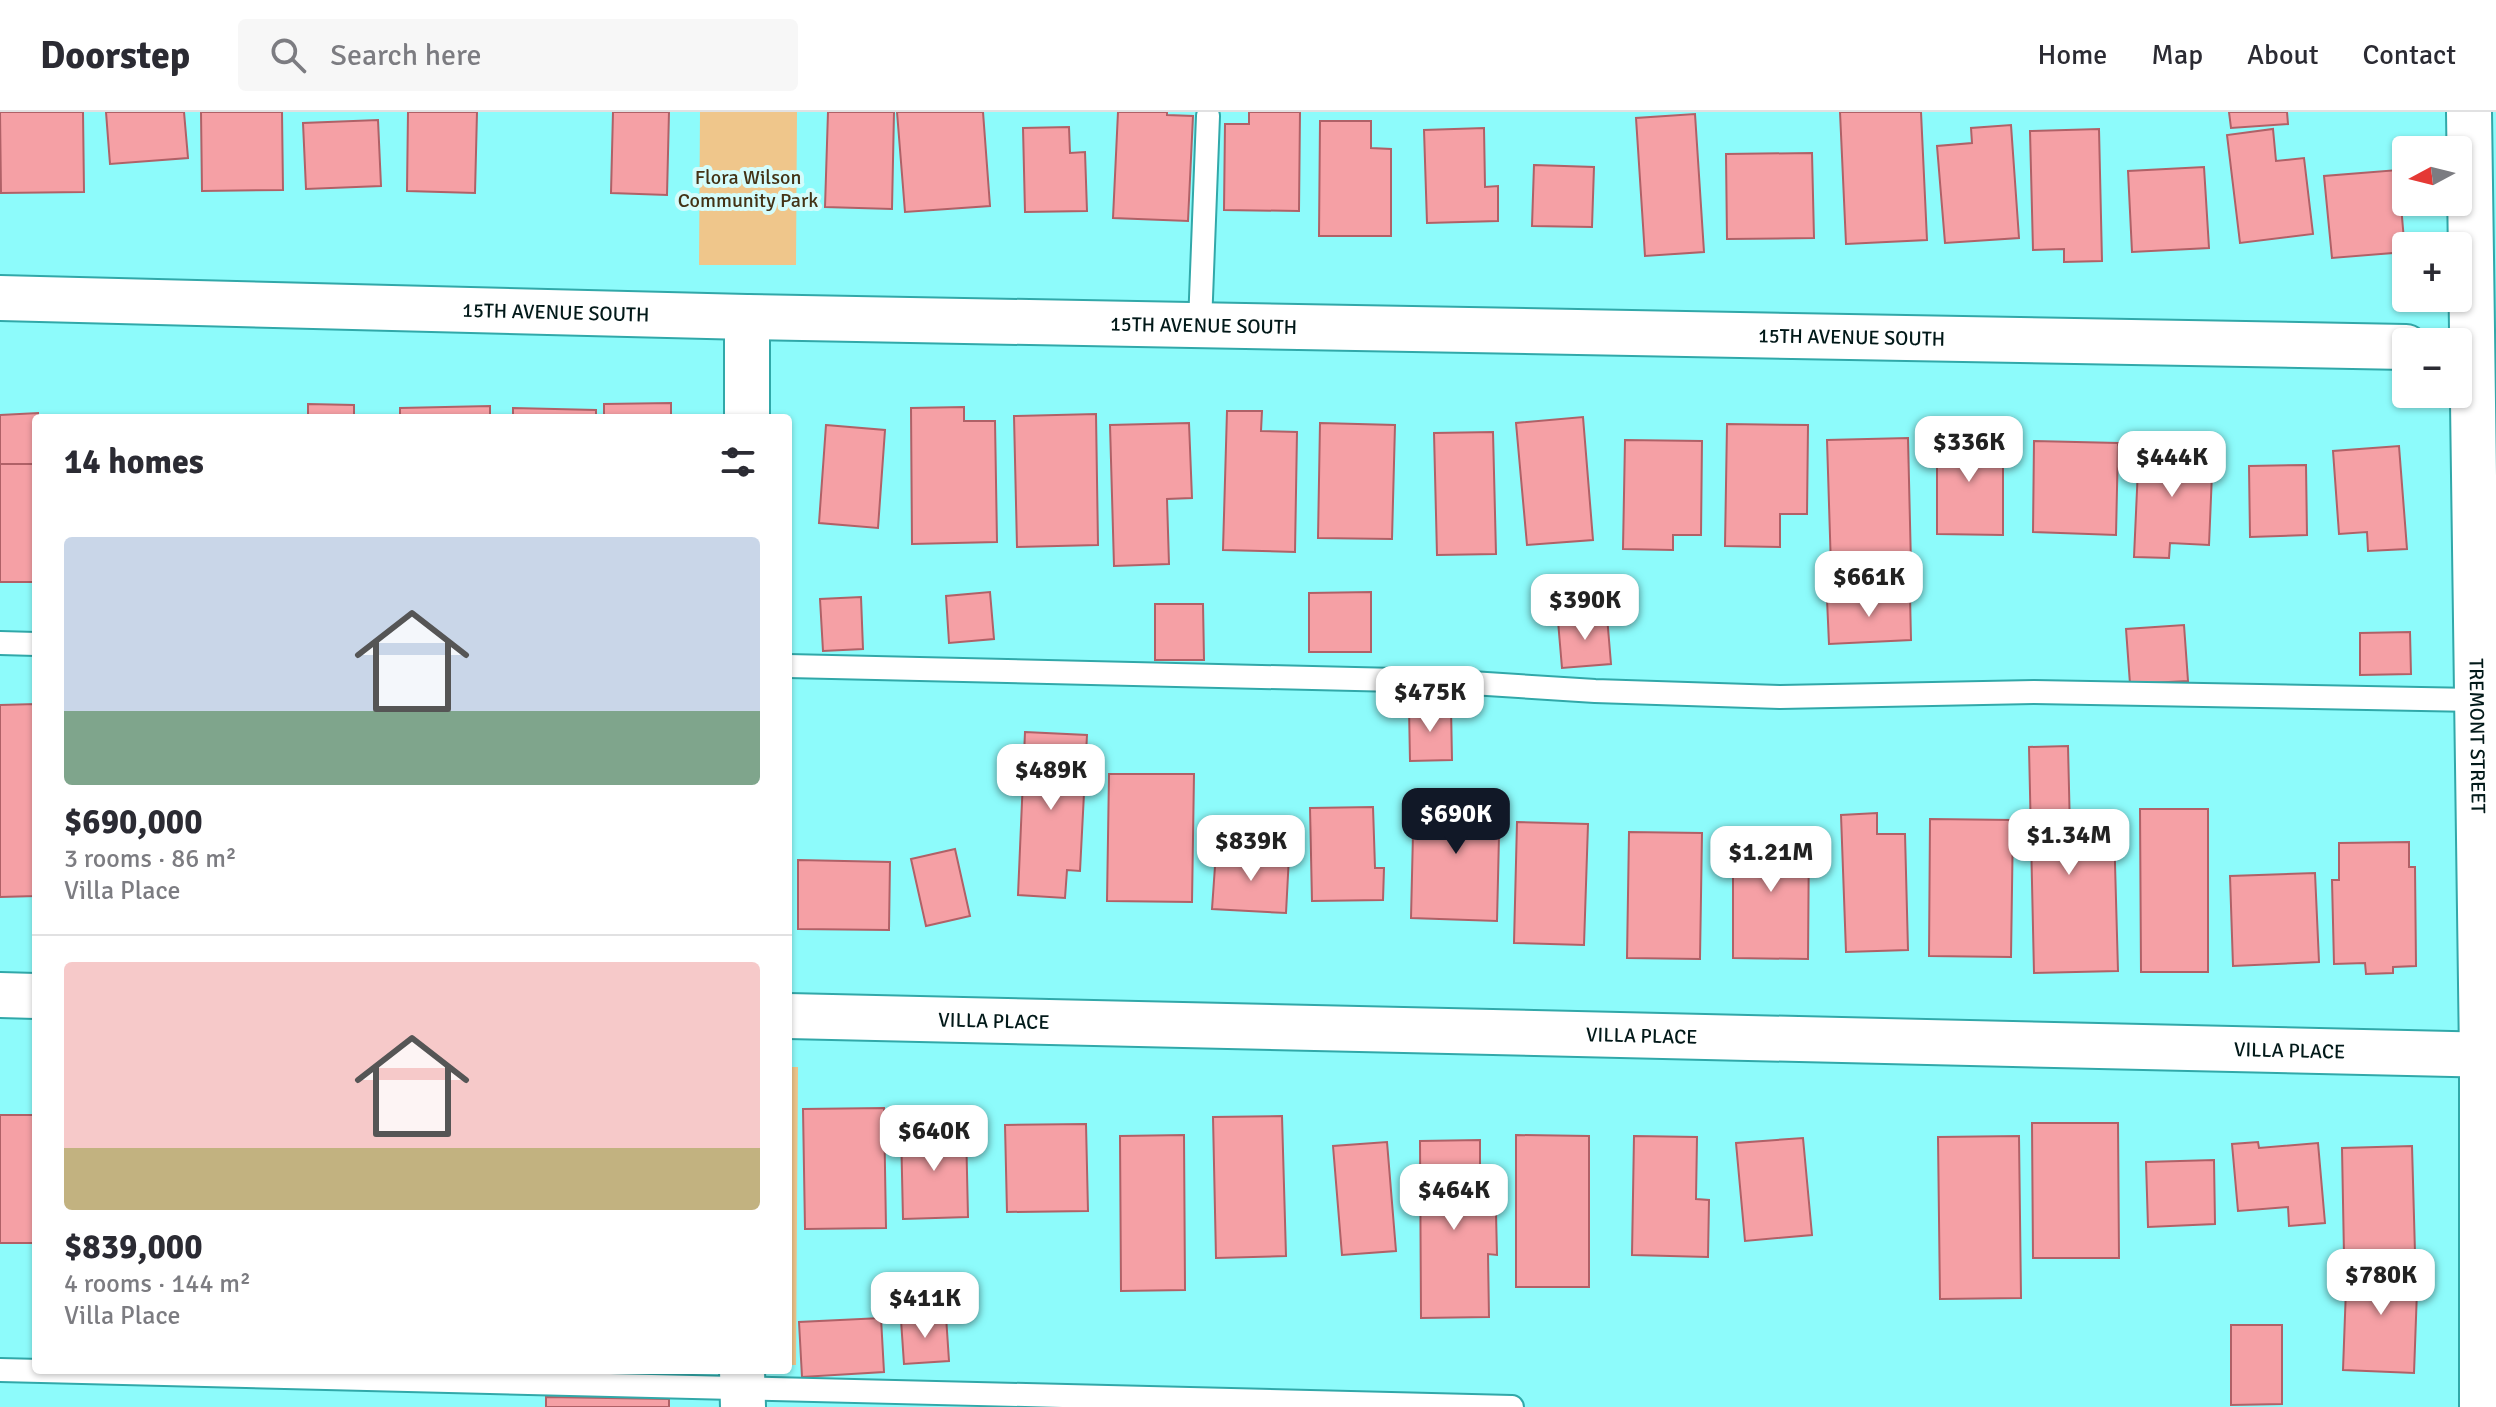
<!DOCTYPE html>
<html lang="en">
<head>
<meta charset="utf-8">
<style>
	:root { --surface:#fff; --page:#f7f7f7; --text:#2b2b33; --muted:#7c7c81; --line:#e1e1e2; --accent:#111827 }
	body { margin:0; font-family:Signika,sans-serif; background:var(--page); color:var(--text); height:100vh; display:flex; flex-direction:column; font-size:30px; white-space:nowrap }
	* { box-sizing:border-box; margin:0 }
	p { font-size:26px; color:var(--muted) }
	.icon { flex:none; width:44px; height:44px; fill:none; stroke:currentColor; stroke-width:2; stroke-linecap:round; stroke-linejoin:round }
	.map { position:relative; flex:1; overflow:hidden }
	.details { position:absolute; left:32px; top:302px; width:760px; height:960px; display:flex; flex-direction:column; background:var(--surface); border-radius:8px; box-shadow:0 2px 6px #0004 }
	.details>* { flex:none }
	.needle { width:52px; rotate:263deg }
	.buttons { position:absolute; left:2392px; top:24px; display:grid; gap:16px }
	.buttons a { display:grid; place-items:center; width:80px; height:80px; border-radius:8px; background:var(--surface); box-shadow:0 2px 6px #0004; font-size:40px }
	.price { position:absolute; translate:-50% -68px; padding:0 18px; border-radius:16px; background:#fff; color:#222; font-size:26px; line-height:52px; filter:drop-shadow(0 2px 4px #0008) }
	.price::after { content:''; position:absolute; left:50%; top:48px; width:24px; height:18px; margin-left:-12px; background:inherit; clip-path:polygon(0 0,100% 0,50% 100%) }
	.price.active { background:var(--accent); color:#fff }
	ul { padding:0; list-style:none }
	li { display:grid; align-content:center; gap:16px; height:424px; padding:0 32px }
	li+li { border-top:2px solid var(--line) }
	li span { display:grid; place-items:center; height:248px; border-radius:8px; color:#555 }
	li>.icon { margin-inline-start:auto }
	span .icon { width:144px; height:144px; fill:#fffc; stroke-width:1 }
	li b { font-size:34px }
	h2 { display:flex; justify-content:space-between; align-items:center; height:96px; padding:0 32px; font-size:34px }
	header { display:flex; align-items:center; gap:48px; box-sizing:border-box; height:112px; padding:0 40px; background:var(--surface); border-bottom:2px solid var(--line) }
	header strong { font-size:38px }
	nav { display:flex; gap:44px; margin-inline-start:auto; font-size:28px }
	.search { width:560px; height:72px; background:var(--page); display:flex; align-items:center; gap:20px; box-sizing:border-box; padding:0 28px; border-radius:8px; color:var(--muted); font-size:30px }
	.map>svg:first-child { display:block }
</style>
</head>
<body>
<header>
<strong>Doorstep</strong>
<div class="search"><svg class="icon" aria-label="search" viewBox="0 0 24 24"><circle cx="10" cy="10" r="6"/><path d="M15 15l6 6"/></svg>Search here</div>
<nav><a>Home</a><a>Map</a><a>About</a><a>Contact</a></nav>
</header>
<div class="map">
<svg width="2496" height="1295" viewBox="0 0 2496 1295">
	<rect width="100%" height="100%" fill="#8dfbfb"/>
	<path fill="#efc68b" d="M700 0H797L796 153H699Z
		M788 955H798L796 1253H788Z"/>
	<path fill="#f5a0a5" stroke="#b06167" stroke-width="2" d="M0 0H83L84 80 1 81Z
		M106 0H184L188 46 110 52Z
		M201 0H282L283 78 202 79Z
		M408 0H477L475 81 407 79Z
		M613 0H669L667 83 611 81Z
		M828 0H894L892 97 825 95Z
		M897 0H983L990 94 905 100Z
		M1118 0H1167V3L1193 4 1188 109 1113 106Z
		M1249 0H1300L1299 99 1224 98 1225 12H1249Z
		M1840 0H1921L1927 128 1846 132Z
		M2229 0H2287L2288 12 2231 16Z
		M1695 2 1704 140 1645 144 1636 6Z
		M378 8 381 74 306 77 303 11Z
		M1320 9H1371V36L1391 37V124H1319Z
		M2011 13 2019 126 1945 131 1937 34 1972 31 1971 16Z
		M1069 15 1070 41 1085 40 1087 99 1025 100 1023 16Z
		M1484 16 1485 75 1498 74V109L1427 111 1424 18Z
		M2099 17 2102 149 2064 150V137L2033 138 2030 19Z
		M2273 17 2276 49 2304 46 2313 122 2240 131 2227 23Z
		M1812 41 1814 126 1727 127 1726 42Z
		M1534 53 1594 55 1592 115 1532 114Z
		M2204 55 2209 136 2132 140 2128 59Z
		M2398 58 2405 140 2332 146 2324 64Z
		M671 291V306H604V292Z
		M308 292 354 293V306H308Z
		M490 294V306H400V296Z
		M964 295V309H995L997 430 912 432 911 296Z
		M513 296 596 298V306H513Z
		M1227 299H1262L1261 319 1297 320 1295 440 1223 438Z
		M38 301 36 352H0V303Z
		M1096 302 1098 433 1017 435 1014 304Z
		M1583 305 1593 428 1527 433 1516 311Z
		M1189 311 1192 386 1167 387 1169 452 1114 454 1110 313Z
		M1320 311 1395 313 1392 427 1318 426Z
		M1727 312 1808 313 1807 402H1780V435L1725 434Z
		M826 313 885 318 878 416 819 411Z
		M1937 315H1975V330H2003V423L1937 422Z
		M1493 320 1496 442 1437 443 1434 321Z
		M1908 326 1911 453 1831 456 1827 328Z
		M1625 328 1702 329 1701 423H1673V438L1623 437Z
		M2034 329 2118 331 2116 423 2033 420Z
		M2139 334 2213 338 2209 433 2170 431 2169 446 2134 445Z
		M2399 334 2407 437 2368 439 2367 420 2339 422 2333 339Z
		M0 352H36V470H0Z
		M2306 353 2307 423 2250 425 2249 354Z
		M990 480 994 527 949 531 946 484Z
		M1371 480V540H1309V481Z
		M1910 483 1911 528 1829 532 1827 487Z
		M861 485 863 537 823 539 820 487Z
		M1155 492H1203L1204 548H1155Z
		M1607 504 1611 552 1562 556 1558 509Z
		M2184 513 2188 569 2130 572 2126 517Z
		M2410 520 2411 562 2360 563V521Z
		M36 592V784L0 785V593Z
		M1409 595H1451L1452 648 1410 649Z
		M1025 620 1087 623 1080 759 1067 758 1065 786 1018 783Z
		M2068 634 2070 718 2114 716 2118 859 2034 861 2029 635Z
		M1109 662H1194L1192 790 1107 789Z
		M1414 679 1500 681 1497 809 1411 806Z
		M1373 695 1375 756H1384L1383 788 1312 789 1310 696Z
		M2140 697H2208V860H2141Z
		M1877 701V722H1905L1908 838 1846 840 1841 703Z
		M1930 707 2013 708 2011 845 1929 844Z
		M1517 710 1588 712 1584 833 1514 831Z
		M1733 718H1809L1808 847 1733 846Z
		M1629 720 1702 721 1700 847 1627 846Z
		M2409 730V755H2415L2416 854 2393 855V861L2366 862 2365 851 2334 852 2332 768H2339V731Z
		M955 737 970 804 926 814 911 747Z
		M1216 740 1289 744 1286 801 1212 797Z
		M798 748 890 750 889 818 798 817Z
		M2315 761 2319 850 2233 854 2230 764Z
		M884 996 886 1116 805 1117 803 997Z
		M0 1003H36V1131H0Z
		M1282 1004 1286 1144 1216 1146 1213 1005Z
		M2032 1011H2118L2119 1146H2033Z
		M1086 1012 1088 1099 1007 1100 1005 1013Z
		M966 1016 968 1105 903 1107 901 1017Z
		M1184 1023 1185 1178 1121 1179 1120 1024Z
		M1516 1023 1589 1024V1175H1516Z
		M1634 1024 1697 1025 1696 1087 1709 1088 1708 1145 1632 1143Z
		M2019 1024 2021 1186 1940 1187 1938 1025Z
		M1803 1026 1812 1123 1745 1129 1736 1031Z
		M1480 1028V1101H1496L1497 1143 1488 1142 1489 1205 1421 1206 1420 1029Z
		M1387 1030 1396 1139 1342 1143 1333 1034Z
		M2258 1030 2259 1036 2318 1031 2325 1111 2289 1114 2288 1095 2238 1099 2232 1032Z
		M2412 1034 2415 1141 2344 1143 2342 1036Z
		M2214 1048 2215 1112 2148 1115 2146 1050Z
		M2347 1149 2418 1151 2414 1261 2343 1258Z
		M946 1204 949 1249 904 1252 901 1208Z
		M881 1206 884 1260 802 1265 799 1210Z
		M2231 1213H2282V1292L2231 1293Z
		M546 1285 669 1287V1295H546Z"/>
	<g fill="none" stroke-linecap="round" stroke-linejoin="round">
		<defs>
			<path id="lane" d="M1200 212 1208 4
				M0 531 36 532
				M788 554 1440 569 1595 579 1780 585 2034 580 2475 588
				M0 1258 1512 1295"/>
			<g id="street">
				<path id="s1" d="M2469 0 2482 944V1295"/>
				<path id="s2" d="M0 186 747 205 2406 235"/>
				<path d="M747 306V205"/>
				<path d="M0 883 36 884"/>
				<path id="s3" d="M788 904 2496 943"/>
				<path d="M742 1258 743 1295"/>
			</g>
		</defs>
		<use href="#lane" stroke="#31a8a9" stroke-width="26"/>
		<use href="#street" stroke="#31a8a9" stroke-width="48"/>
		<use href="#lane" stroke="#fff" stroke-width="22"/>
		<use href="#street" stroke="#fff" stroke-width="44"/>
	</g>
	<g text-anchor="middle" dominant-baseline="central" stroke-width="8" stroke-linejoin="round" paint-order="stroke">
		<g font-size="20" fill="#443215" stroke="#d4fcfb">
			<text x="748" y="65">Flora Wilson<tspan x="748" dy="23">Community Park</tspan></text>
		</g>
		<g font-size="20" fill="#021919" stroke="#d4fcfb">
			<text stroke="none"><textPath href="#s2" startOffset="556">15TH AVENUE SOUTH</textPath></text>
			<text stroke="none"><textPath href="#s2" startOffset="1204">15TH AVENUE SOUTH</textPath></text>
			<text stroke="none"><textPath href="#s2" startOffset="1852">15TH AVENUE SOUTH</textPath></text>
			<text stroke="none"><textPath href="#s1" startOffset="624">TREMONT STREET</textPath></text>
			<text stroke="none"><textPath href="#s3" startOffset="206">VILLA PLACE</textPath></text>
			<text stroke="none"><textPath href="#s3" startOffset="854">VILLA PLACE</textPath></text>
			<text stroke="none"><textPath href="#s3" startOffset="1502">VILLA PLACE</textPath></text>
		</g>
	</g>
</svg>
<div class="buttons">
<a><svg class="needle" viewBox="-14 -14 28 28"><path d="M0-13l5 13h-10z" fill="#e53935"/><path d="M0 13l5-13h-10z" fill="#7c7c81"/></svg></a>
<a>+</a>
<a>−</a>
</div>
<b class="price" style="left:1969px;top:372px">$336K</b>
<b class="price" style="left:2172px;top:387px">$444K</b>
<b class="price" style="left:1869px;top:507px">$661K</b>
<b class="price" style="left:1585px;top:530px">$390K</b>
<b class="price" style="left:1430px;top:622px">$475K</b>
<b class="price" style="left:1051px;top:700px">$489K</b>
<b class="price active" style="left:1456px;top:744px">$690K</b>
<b class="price" style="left:2069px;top:765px">$1.34M</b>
<b class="price" style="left:1251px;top:771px">$839K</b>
<b class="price" style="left:1771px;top:782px">$1.21M</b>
<b class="price" style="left:934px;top:1061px">$640K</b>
<b class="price" style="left:1454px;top:1120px">$464K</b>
<b class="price" style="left:2381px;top:1205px">$780K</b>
<b class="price" style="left:925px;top:1228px">$411K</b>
<section class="details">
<h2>14 homes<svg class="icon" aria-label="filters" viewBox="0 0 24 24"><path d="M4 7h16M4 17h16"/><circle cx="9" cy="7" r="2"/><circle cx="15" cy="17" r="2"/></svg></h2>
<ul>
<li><span style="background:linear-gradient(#c9d6e8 70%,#7fa58c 0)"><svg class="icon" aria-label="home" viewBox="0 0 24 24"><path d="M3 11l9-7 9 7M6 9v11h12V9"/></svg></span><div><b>$690,000</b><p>3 rooms · 86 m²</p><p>Villa Place</p></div></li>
<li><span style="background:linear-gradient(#f6c9c9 75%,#c2b280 0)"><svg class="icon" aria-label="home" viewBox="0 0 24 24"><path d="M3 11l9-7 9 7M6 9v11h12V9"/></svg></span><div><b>$839,000</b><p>4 rooms · 144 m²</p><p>Villa Place</p></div></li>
</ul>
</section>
</div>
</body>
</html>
